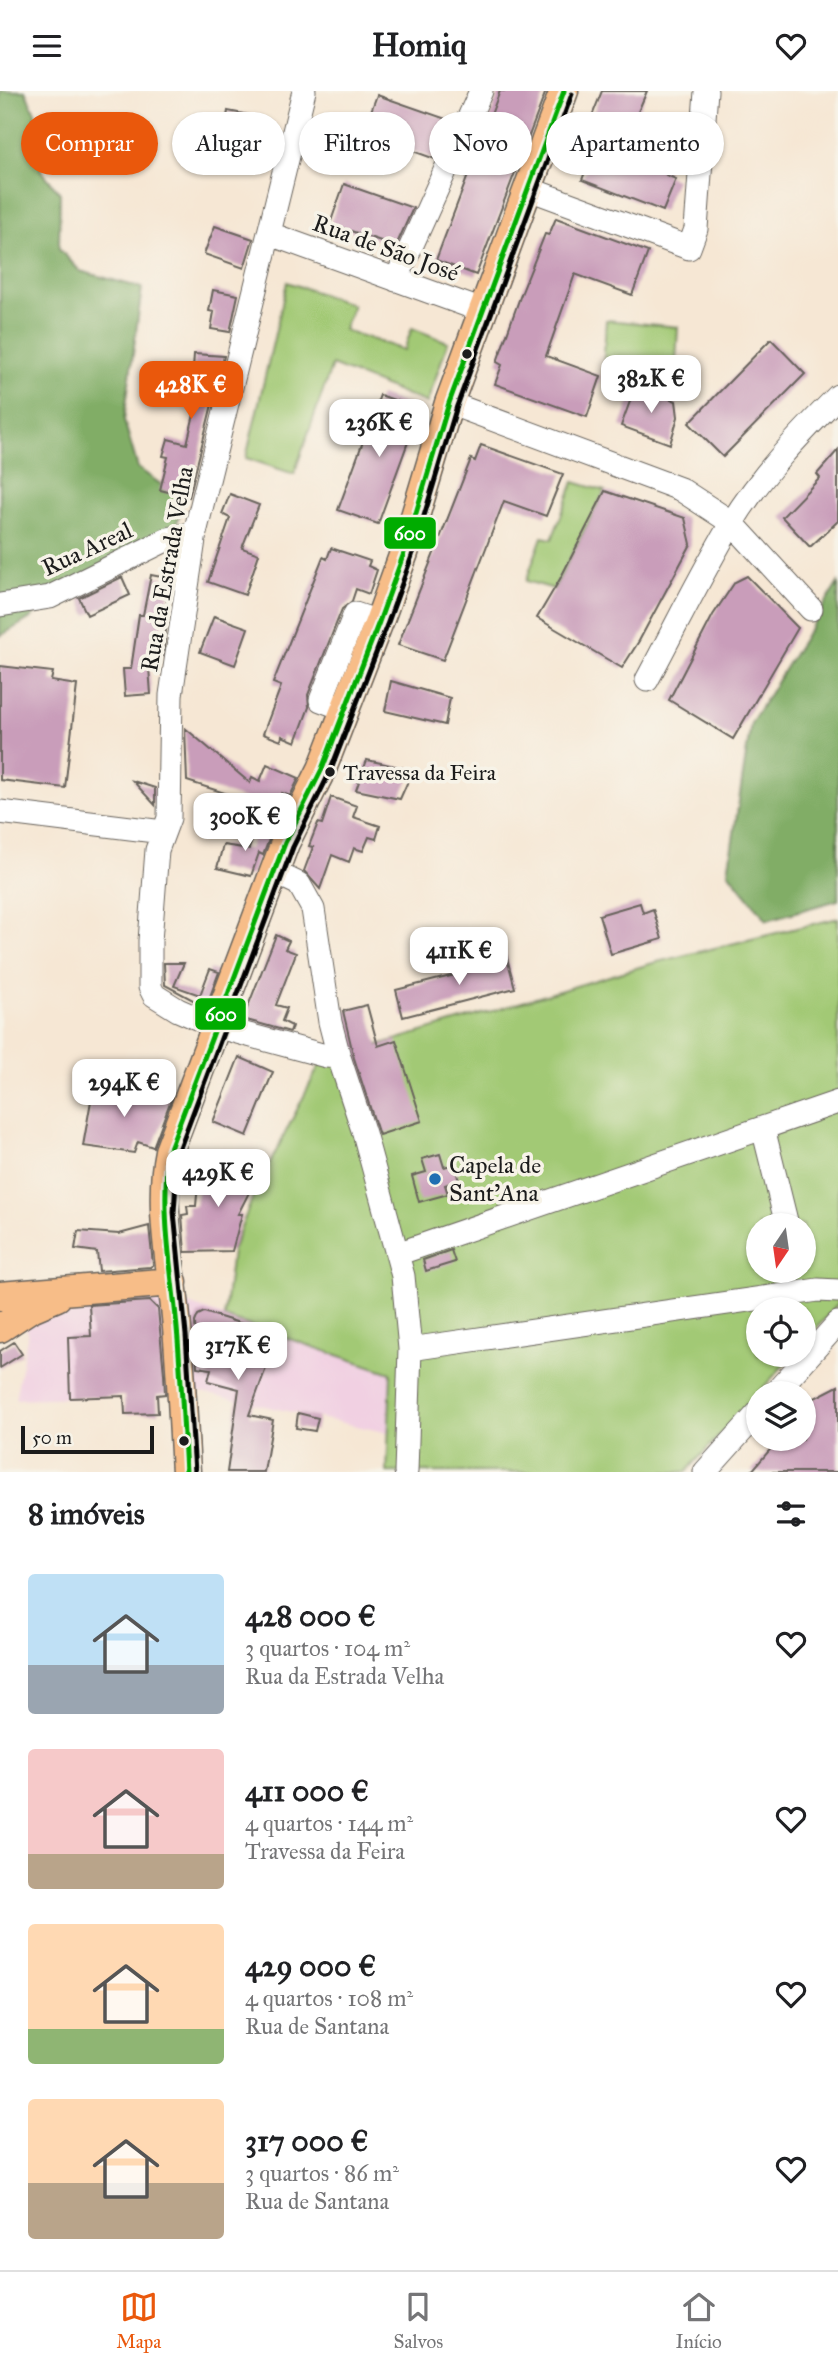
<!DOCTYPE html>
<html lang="pt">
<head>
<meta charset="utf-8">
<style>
	:root { --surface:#fff; --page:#f2f2f2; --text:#202124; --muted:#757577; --line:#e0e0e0; --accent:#ea580c }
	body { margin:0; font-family:"IM FELL Great Primer",serif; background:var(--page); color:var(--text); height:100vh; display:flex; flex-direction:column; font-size:26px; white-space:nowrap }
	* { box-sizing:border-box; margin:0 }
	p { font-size:23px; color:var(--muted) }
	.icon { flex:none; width:38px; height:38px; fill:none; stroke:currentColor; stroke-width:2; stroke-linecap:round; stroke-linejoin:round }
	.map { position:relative; height:1381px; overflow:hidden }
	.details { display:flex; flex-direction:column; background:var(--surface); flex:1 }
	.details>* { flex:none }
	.top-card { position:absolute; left:21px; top:21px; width:796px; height:63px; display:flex; gap:14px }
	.needle { width:46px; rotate:193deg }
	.buttons { position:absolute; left:746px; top:1122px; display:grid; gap:14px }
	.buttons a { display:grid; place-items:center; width:70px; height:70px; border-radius:50%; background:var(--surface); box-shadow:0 2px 5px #0004; font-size:35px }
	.scale { position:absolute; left:21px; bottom:18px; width:133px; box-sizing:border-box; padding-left:7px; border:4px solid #1c1c1c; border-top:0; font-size:19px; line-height:24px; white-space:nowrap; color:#1c1c1c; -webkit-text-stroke:5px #f7f3e8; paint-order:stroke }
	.price { position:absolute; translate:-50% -60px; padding:0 16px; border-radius:14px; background:#fff; color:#222; font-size:23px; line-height:46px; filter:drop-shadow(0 2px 4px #0008) }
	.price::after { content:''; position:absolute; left:50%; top:42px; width:21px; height:16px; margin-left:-10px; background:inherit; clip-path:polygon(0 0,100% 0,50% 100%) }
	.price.selected { background:var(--accent); color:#fff }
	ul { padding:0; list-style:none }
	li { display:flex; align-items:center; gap:21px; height:175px; padding:0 28px }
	li span { display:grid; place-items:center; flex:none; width:196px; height:140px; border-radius:7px; color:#555 }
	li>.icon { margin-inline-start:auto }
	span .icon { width:84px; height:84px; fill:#fffc; stroke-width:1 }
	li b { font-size:30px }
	h2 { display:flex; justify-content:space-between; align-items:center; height:84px; padding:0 28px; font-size:30px }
	.pill { padding:0 24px; border-radius:32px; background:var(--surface); box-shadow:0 2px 5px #0004; font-size:24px; line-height:63px }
	.pill.selected { background:var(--accent); color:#fff }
	header { display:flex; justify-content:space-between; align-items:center; height:91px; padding:0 28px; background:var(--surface); font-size:32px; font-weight:700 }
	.menu { display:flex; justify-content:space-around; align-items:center; height:98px; border-top:2px solid var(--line); background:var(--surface); font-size:19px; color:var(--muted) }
	.menu a { display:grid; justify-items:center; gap:4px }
	.menu .selected { color:var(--accent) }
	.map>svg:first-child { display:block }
</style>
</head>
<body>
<header><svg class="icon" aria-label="menu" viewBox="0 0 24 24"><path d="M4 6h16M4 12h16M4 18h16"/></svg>Homiq<svg class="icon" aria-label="heart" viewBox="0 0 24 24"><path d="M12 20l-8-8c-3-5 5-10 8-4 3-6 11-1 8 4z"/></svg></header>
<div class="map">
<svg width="838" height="1381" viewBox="0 0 838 1381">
	<rect width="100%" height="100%" fill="#f7f3e8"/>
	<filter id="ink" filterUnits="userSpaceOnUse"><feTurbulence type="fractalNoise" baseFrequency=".0143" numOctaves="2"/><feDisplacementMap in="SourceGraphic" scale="14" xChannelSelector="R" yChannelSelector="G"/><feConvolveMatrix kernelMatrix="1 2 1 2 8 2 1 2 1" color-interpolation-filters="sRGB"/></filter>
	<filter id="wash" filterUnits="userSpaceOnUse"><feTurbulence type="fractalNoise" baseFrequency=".00686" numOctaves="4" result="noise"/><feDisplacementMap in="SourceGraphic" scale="28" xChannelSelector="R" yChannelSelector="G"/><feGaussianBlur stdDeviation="1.57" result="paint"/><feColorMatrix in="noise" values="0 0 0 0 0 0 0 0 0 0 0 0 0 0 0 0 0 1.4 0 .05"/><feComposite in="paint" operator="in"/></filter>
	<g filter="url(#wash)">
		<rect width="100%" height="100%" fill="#f6e7d4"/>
		<path fill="#f1d0e2" d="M171 1193 180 1303 15 1308 28 1242 22 1226 49 1211Z
			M176 1209 391 1282 389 1342 199 1301 184 1303Z"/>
		<path fill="#a2c975" stroke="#5f7248" stroke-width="2" fill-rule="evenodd" d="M287 191 353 214 344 239 404 259 412 237 448 251 427 312 332 274 294 383 246 367Z
			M606 229 678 236 675 289 603 281Z
			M574 391 605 400 554 498 526 490 542 446 552 448Z
			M838 827V1213L803 1252V1218H758V1264H793L686 1381H387L391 1282 224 1226 232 1160 253 1106 321 971 653 872ZM758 1134H803V1180H758Z"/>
		<path fill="#81ad66" stroke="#4e6441" stroke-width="2" d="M0 0H25L35 21 41 79 60 102 59 158 80 180 142 197 124 329 138 377 183 409 174 444 63 496 31 527 0 545Z
			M838 492V809L767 829 728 781 751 632Z"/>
		<g id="blocks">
			<path fill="#c99dba" d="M500 0H546L476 184 436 169Z
				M602 0H647L621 60 668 79 666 84 676 88 663 120 582 89 588 73 575 68Z
				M377 4 449 29 435 68 363 42Z
				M228 20 259 26 251 72 220 66 221 57 185 51 188 31 225 37Z
				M344 93 413 117 396 155 330 133Z
				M556 127 648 161 632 204 575 183 546 265 601 285 587 326 495 293 502 274 497 271 520 206 545 143 549 144Z
				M215 135 253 148 244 177 204 163Z
				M213 199 238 204 230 241 211 238 214 221 209 220Z
				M771 248 805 283 723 366 689 332Z
				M194 263 224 265 189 406 160 399 168 366 163 365 168 348 187 353 196 315 190 313 194 297 163 295 164 276 193 278Z
				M636 294 676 310 678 326 670 353 621 335Z
				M380 304 420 318 378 433 338 419Z
				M481 354 563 383 546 425 504 410 443 569 398 554 471 368 475 370Z
				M838 359V430L810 456 782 426 820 387 817 383Z
				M605 400 685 427 691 453 639 550 622 577 537 527 560 488Z
				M230 403 259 414 242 457 259 463 245 504 208 491 230 427 222 423Z
				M331 457 370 470 368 475 377 479 369 503 356 498 352 510 342 518 308 604 309 616 296 651 282 645 281 650 263 643 281 595 273 592 323 466 327 468Z
				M151 484 172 488 161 538H166L163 565 148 563 151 603 125 605 123 578H131L139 524H143Z
				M747 485 798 537 733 648 669 609 713 524 735 491Z
				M122 486 130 504 87 524 79 507Z
				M214 525 248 537 235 574 200 561Z
				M0 575 53 581 51 590 77 594 65 697 0 689Z
				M391 590 450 607 445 634 385 620Z
				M185 637 250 692 252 686 260 690 267 673 299 687 290 705 282 702 275 714 281 720 187 690Z
				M367 669 413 679 400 708 356 699Z
				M133 690 155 697V714Z
				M331 706 357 715 353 726 380 735 376 748 369 746 363 760 354 757 349 771 332 764 320 798 304 780 313 756 309 755 318 732 322 733Z
				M258 733 273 738 263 764 259 762 251 785 217 777 223 754 249 758Z
				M640 812 643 822 653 818 662 848 611 863 599 824Z
				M276 844 289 850 285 858 296 862 276 914 287 917 282 930 292 935 290 941 243 928Z
				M504 856 515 897 403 926 396 899 490 875 487 861Z
				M164 872H184L174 895 200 904 210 878 219 881 206 916 165 894Z
				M367 914 378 955 396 949 422 1030 379 1044 354 967 343 920Z
				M239 966 273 981 247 1045 213 1031Z
				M94 993 172 1006 153 1056 138 1051 134 1062 83 1055Z
				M440 1063 444 1076 454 1073 459 1090 445 1094 448 1103 419 1111 412 1085 426 1081 422 1068Z
				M235 1065 261 1078 238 1123H242L232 1160 185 1161 182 1124 188 1123 187 1115H196L199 1081 224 1087Z
				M149 1135 153 1174 150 1176 99 1180 97 1161 75 1158 78 1140 119 1143Z
				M451 1159 455 1171 426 1180 423 1169Z
				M150 1210 158 1218 164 1283 165 1303 157 1304 158 1322 125 1323 124 1305 70 1307 68 1246 91 1245 89 1214Z
				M204 1221 278 1244 249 1324 273 1329 264 1381H227L239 1298 208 1290 211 1278 197 1276 195 1231 198 1224Z
				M14 1251 22 1263 0 1277V1260Z
				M838 1295V1381H751L779 1348H803V1313Z
				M298 1322 318 1327 315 1340 296 1337Z"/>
		</g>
	</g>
	<g filter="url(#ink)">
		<use href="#blocks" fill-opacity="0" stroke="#68635c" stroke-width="2"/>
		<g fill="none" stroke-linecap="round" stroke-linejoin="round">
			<defs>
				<path id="minor" d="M304 0 195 442 171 604 169 727 157 759 150 850V896L154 904 178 919 215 935 326 965 339 966
					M529 98 689 157 696 138 706 0
					M270 143 483 220
					M396 189 481 0
					M449 312 680 398 732 432 811 518
					M0 514 50 506 168 448 195 442
					M647 589C675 537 701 483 731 433 760 385 799 344 838 305
					M345 618 321 609 355 523 379 531
					M0 721 163 741
					M274 781 299 793 313 818 330 931 339 966 364 1042 403 1185 410 1258 406 1381
					M763 1037 787 1134
					M397 1163 838 1011
					M410 1258 818 1199 838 1200
					M775 1302 838 1232
					M705 1381 758 1322"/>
				<path id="major" d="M0 1205 173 1191
					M0 1237 29 1218 57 1206
					M186 1381C183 1329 181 1277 176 1226 171 1173 158 1113 169 1060L285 752 322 678 379 531 404 462 449 312 564 0"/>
			</defs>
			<use href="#minor" stroke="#68635c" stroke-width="25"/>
			<use href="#major" stroke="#68635c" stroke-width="31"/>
			<use href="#minor" stroke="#fff" stroke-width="23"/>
			<use href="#major" stroke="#f7bd88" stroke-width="28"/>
			<defs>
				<path id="bus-1" d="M186 1381C183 1329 181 1277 176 1226 170 1170 161 1116 169 1060L285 752 322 678 379 531 404 462 449 312 564 0"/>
				<path id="bus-2" d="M195 1381 186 1244 174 1121 178 1062 293 756 330 681 387 534 412 465 457 315 572 3"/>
			</defs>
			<use href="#bus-1" stroke="#f7f3e8" stroke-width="10"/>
			<use href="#bus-2" stroke="#f7f3e8" stroke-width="10"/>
			<use href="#bus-1" stroke="#00ac00" stroke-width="5"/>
			<use href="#bus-2" stroke="#000" stroke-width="5"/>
		</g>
	</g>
	<g fill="#1c1c1c" stroke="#f7f3e8" stroke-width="2.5">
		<circle cx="467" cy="263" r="6"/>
		<circle cx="330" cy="681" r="6"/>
		<circle cx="184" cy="1350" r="6"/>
	</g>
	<circle fill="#1f6fb2" stroke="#f7f3e8" stroke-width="2.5" cx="435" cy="1088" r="7"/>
	<g text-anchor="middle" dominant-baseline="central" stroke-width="7" stroke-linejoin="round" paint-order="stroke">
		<g font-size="22" fill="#1c1c1c" stroke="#f7f3e8" text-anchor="start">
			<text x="343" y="681">Travessa da Feira</text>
		</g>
		<g font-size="24" fill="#1c1c1c" stroke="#f7f3e8">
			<text transform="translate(386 157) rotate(20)">Rua de São José</text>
			<text transform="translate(87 458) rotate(-25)">Rua Areal</text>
			<text transform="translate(167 478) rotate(-80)">Rua da Estrada Velha</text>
		</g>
		<g font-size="24" fill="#1c1c1c" stroke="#f7f3e8" text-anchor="start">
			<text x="449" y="1074">Capela de<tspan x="449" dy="28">Sant'Ana</tspan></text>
		</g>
	</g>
	<g stroke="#f7f3e8" stroke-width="2.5">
		<rect x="383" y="425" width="54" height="34" rx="7" fill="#00ac00"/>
		<rect x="194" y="906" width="53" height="34" rx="7" fill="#00ac00"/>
	</g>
	<g font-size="19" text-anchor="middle" font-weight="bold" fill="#fff">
		<text x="410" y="449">600</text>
		<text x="221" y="930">600</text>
	</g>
</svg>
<div class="buttons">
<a><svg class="needle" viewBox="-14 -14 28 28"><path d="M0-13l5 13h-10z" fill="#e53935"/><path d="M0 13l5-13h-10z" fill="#757577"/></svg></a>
<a><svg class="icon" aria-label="locate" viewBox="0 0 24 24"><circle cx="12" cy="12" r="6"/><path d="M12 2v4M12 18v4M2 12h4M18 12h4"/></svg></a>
<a><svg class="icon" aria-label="layers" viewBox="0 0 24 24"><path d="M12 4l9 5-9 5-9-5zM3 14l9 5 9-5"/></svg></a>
</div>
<div class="scale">50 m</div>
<b class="price" style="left:651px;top:324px">382K €</b>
<b class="price selected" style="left:191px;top:330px">428K €</b>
<b class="price" style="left:379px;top:368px">236K €</b>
<b class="price" style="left:245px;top:762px">300K €</b>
<b class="price" style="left:459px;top:896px">411K €</b>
<b class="price" style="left:124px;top:1028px">294K €</b>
<b class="price" style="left:218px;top:1118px">429K €</b>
<b class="price" style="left:238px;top:1291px">317K €</b>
<div class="top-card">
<a class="pill selected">Comprar</a>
<a class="pill">Alugar</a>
<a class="pill">Filtros</a>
<a class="pill">Novo</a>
<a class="pill">Apartamento</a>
</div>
</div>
<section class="details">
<h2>8 imóveis<svg class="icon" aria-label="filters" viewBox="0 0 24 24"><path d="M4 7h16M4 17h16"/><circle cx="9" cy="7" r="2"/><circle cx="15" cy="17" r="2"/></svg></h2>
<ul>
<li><span style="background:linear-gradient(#bfe0f5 65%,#9aa5b1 0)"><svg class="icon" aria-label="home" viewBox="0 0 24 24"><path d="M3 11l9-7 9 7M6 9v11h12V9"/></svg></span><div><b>428 000 €</b><p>3 quartos · 104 m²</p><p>Rua da Estrada Velha</p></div><svg class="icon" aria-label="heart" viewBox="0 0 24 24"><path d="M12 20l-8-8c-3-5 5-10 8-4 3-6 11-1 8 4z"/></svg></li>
<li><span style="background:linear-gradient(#f6c9c9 75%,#b9a48a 0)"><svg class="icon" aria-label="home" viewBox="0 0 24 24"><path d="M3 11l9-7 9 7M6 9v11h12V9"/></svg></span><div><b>411 000 €</b><p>4 quartos · 144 m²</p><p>Travessa da Feira</p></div><svg class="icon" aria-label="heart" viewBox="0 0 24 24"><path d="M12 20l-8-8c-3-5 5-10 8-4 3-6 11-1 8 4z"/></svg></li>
<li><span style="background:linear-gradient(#ffd9b3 75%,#8fb573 0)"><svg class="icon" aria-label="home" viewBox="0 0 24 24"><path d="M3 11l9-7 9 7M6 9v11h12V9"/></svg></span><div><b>429 000 €</b><p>4 quartos · 108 m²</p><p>Rua de Santana</p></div><svg class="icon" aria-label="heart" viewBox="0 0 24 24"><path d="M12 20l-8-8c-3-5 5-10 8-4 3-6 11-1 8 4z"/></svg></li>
<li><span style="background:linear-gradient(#ffd9b3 60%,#b9a48a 0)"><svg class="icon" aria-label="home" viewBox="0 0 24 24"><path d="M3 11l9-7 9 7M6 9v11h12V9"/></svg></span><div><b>317 000 €</b><p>3 quartos · 86 m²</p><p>Rua de Santana</p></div><svg class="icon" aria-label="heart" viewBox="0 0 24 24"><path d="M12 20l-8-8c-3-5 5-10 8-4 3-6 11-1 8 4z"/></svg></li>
</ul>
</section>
<nav class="menu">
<a class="selected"><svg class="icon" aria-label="map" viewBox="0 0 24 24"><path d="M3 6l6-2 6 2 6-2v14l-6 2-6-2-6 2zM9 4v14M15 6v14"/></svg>Mapa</a>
<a><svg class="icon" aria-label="saved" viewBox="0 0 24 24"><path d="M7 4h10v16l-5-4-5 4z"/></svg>Salvos</a>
<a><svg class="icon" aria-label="home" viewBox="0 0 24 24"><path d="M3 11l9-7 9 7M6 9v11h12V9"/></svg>Início</a>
</nav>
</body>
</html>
